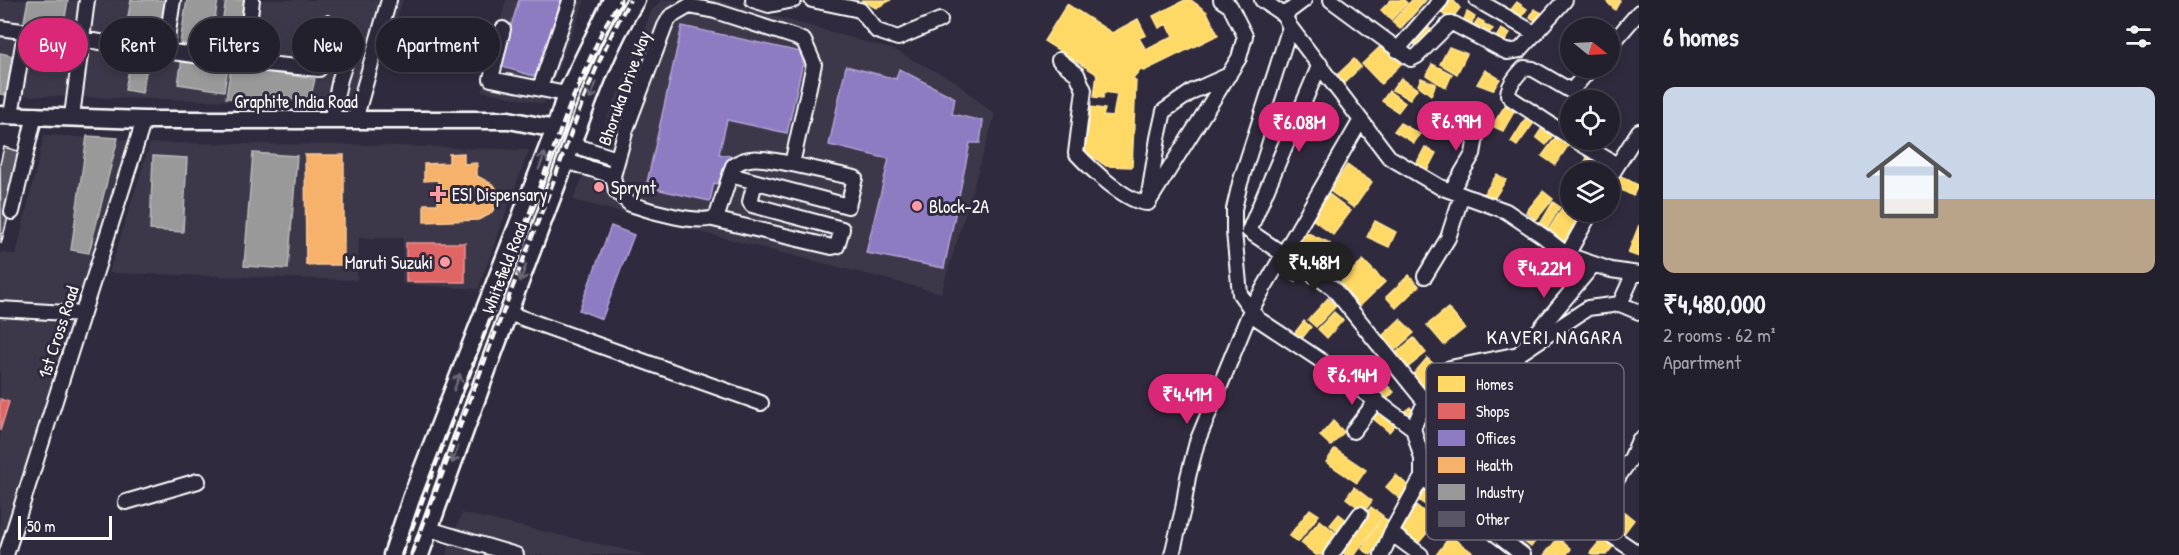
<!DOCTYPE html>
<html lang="en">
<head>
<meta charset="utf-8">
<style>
	:root { --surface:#23202e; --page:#2b2836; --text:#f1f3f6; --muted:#a3a3aa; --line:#403e4a; --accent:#db2777 }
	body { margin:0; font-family:"Patrick Hand",sans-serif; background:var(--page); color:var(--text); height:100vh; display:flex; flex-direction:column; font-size:22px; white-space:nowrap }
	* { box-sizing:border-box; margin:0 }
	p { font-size:20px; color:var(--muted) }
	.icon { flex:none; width:33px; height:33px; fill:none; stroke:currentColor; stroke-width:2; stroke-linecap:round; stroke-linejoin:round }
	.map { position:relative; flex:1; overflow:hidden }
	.side { display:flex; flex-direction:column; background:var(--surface); width:540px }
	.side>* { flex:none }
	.hud { position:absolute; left:18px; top:18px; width:570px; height:54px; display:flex; gap:12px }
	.needle { width:39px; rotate:108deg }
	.controls { position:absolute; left:1560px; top:18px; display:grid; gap:12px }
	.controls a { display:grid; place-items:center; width:60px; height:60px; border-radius:50%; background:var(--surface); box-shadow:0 3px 9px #0003,0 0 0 2px var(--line); font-size:30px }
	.scale { position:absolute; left:18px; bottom:15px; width:94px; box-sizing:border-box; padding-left:6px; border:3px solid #fff; border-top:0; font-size:16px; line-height:21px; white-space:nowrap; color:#fff; -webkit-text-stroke:4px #2f2a3d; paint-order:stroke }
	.price { position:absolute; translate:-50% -51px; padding:0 14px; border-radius:21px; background:var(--accent); color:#fff; font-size:20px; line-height:39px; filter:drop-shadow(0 2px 3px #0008) }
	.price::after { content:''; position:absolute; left:50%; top:36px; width:18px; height:14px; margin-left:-9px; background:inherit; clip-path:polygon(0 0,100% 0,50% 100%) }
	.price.selected { background:#222; color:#fff }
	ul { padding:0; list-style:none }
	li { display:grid; align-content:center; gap:12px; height:318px; padding:0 24px }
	li span { display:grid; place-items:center; height:186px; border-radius:12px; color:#555 }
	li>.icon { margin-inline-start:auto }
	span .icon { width:108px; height:108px; fill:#fffc; stroke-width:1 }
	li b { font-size:26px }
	h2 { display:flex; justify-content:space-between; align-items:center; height:72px; padding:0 24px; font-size:26px }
	.pill { padding:0 21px; border-radius:27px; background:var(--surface); box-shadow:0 3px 9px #0003,0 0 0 2px var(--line); font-size:21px; line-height:54px }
	.pill.selected { background:var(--accent); color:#fff }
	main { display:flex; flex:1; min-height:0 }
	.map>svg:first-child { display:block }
</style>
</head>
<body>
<main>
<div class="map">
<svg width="1639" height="555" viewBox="0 0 1639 555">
	<rect width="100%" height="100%" fill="#2f2a3d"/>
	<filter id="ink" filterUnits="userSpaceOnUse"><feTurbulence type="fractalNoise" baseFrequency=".0167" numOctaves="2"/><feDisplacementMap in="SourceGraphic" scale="12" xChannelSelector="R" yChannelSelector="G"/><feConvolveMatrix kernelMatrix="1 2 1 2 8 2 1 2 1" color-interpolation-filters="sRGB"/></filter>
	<g filter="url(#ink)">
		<path fill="#3c3749" d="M0 0H403L368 106 311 103 0 95Z
			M506 0H585L544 104 482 91Z
			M662 0H718L894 50 955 81 995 115 941 293 573 200 652 10Z
			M44 135 129 140 0 548V252L16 255Z
			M150 143 366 145 529 150 478 289 402 284 403 238H359L357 280 109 273Z
			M462 513 648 555H446Z"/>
		<path fill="#ffd966" stroke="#ffe494" stroke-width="1.5" d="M861 0H891L876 8Z
			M1185 0H1191L1207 12 1218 35 1144 71 1140 70 1133 78 1136 81 1132 167 1106 166 1085 151 1091 107 1105 109 1103 116 1113 117 1117 94 1104 92 1103 98 1094 97 1097 74 1044 41 1067 4 1112 33 1138 19 1146 35 1139 38 1146 50 1173 36 1167 24 1159 28 1153 16Z
			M1391 0H1404L1407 3 1391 20 1381 10Z
			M1412 0H1426L1400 29 1392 22Z
			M1448 0H1453L1460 8 1450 21 1438 9Z
			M1605 0H1619L1620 1 1615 10Z
			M1517 2 1527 9 1520 19 1509 12Z
			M1534 9 1544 14 1538 23 1530 17Z
			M1467 12 1475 17 1470 26 1462 24Z
			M1478 19 1484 22 1477 33 1471 29Z
			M1424 23 1433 32 1419 49 1410 39Z
			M1484 24 1493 29 1485 37 1480 34Z
			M1501 29 1510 34 1502 45 1494 41Z
			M1384 43 1402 63 1381 84 1362 64Z
			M1449 47 1467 54 1457 74 1440 64Z
			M1354 59 1361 67 1344 83 1337 75Z
			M1432 64 1452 74 1446 88 1426 75Z
			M1485 70 1500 79 1493 90 1477 84Z
			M1401 78 1417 89 1410 99 1392 90Z
			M1421 78 1436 84 1431 95 1418 85Z
			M1389 91 1405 103 1398 112 1382 101Z
			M1431 104 1439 110 1432 126 1420 118Z
			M1506 104 1515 110 1503 131 1492 126Z
			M1451 112 1462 120 1453 134 1444 129Z
			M1528 115 1535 121 1517 146 1511 142Z
			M1400 123 1420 134 1414 143 1394 131Z
			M1544 125 1555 132 1546 145 1536 137Z
			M1558 134 1570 143 1555 165 1542 156Z
			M1425 147 1436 153 1425 174 1415 166Z
			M1588 156 1608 168 1605 172H1579Z
			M1347 165 1372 182 1354 208 1330 191Z
			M1615 173 1638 185 1633 196 1610 184Z
			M1497 174 1506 180 1492 202 1482 197Z
			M1543 191 1553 199 1536 220 1526 212Z
			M1329 194 1351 211 1333 235 1311 218Z
			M1553 202 1560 207 1547 229 1540 224Z
			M1562 208 1580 219 1565 242 1548 231Z
			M1375 221 1396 232 1389 247 1367 237Z
			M1639 225V257L1628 253Z
			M1301 230 1330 243 1320 265 1291 252Z
			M1363 260 1385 282 1358 308 1336 286Z
			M1294 264 1303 270 1295 282 1286 276Z
			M1409 275 1419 286 1396 308 1386 297Z
			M1328 298 1336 306 1316 327 1308 320Z
			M1448 308 1465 328 1444 345 1427 325Z
			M1334 312 1343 320 1327 338 1318 329Z
			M1400 319 1414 333 1394 351 1381 337Z
			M1304 321 1311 327 1300 341 1293 335Z
			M1414 338 1426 353 1406 369 1394 354Z
			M1427 358 1442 371 1426 390 1411 377Z
			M1388 386 1394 392 1384 402 1378 396Z
			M1380 407 1397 423 1389 432 1371 417Z
			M1410 407 1415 414 1407 421 1401 414Z
			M1333 421 1344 432 1331 446 1320 436Z
			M1432 426 1462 449 1456 457 1426 435Z
			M1335 449 1366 470 1357 483 1326 462Z
			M1396 475 1411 488 1401 500 1386 487Z
			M1354 487 1372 501 1364 512 1346 498Z
			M1422 488 1449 507 1442 516 1415 498Z
			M1609 500 1634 520 1622 536 1597 516Z
			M1522 501 1550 521 1531 547 1503 526Z
			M1416 505 1436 522 1417 545 1397 528Z
			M1371 507 1383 516 1355 555H1346L1340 551Z
			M1310 509 1319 515 1298 542 1289 536Z
			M1339 514 1349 522 1340 534 1330 525Z
			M1382 517 1393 524 1371 555 1362 549Z
			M1320 520 1341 537 1327 555H1316L1301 543Z
			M1605 535 1615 544 1606 555H1592L1590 553Z
			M1450 536 1476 555H1436Z
			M1558 538 1571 549 1566 555H1544Z"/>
		<path fill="#e06666" stroke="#e99494" stroke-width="1.5" d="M406 243H465V282H406Z
			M0 399 9 402 0 431Z"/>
		<path fill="#8e7cc3" stroke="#b0a3d5" stroke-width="1.5" d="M519 0H561L537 77 499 66Z
			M682 26 805 53 787 133 727 120 719 154 730 156 723 185 714 183 710 201 646 187Z
			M846 66 896 79 899 69 955 98 952 114 983 121 980 143H970L944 268 866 253 889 159 829 145Z
			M611 226 634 235 602 319 579 310Z"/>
		<path fill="#f6b26b" stroke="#f9c997" stroke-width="1.5" fill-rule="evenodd" d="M464 153V164L477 163V176L494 185 498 191V205L489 215 478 220 424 222V204H438V180L424 181V164L449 163V154ZM459 194H482V203H459Z
			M305 155H344V265H306Z"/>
		<path fill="#999" stroke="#b8b8b8" stroke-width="1.5" d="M28 0H68L63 29 24 21Z
			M131 0H167L160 42 124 38Z
			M187 0H218L210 48 180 43Z
			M226 0H248L239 55 217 52Z
			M0 53 14 56 6 95 0 94Z
			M182 59 228 67 224 91 178 84Z
			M130 64 147 67 142 93 125 90Z
			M231 67 315 79 310 100 226 98Z
			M87 136 118 138 89 253 71 250Z
			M253 153 297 156 288 269 244 266Z
			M153 156 187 158 183 232 150 230Z"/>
		<path fill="#595564" stroke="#fff" stroke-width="1.5" d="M4 147 25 153 1 244 0 164Z"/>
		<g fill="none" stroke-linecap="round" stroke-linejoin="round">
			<defs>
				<path id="minor" d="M753 0 769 5 794 0
					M812 0 860 10 877 31 898 38 940 20
					M1262 0 1284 15 1290 27 1389 157 1440 187 1506 211 1543 236 1567 255 1611 270 1639 274
					M1331 0 1411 59 1417 56 1449 24H1454L1507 52 1520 50 1565 0
					M1477 0 1536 34
					M689 6 715 11 795 37 804 41 814 64 792 164C772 161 750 152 733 166L717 216C703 227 647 210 630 204L616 191 613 176 626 129 665 26 670 17Z
					M1284 15 1304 0
					M1290 27 1240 183 1234 209V232L1240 294 1258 319 1320 360 1413 428 1422 459V477L1391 533 1382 555
					M0 28 165 51 173 0
					M503 29 491 79 566 94
					M1610 46 1639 12
					M1397 50 1441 0
					M165 51 244 62 252 0
					M1059 60 1077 74 1084 90 1076 153C1090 168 1128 204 1148 203
					M244 62 319 69 327 23
					M1320 64 1249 231 1333 288 1425 402
					M540 88 570 1
					M11 115 23 44
					M72 116 87 0
					M355 120 389 0
					M331 121 340 79 348 54
					M1570 137 1512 99 1508 95C1508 85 1517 75 1524 68L1533 69 1571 91 1591 68
					M1575 140 1617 165
					M573 145 617 159
					M566 161 613 176
					M730 175 848 206 855 178 792 164
					M1610 177 1639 131
					M1451 191 1473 154 1479 120
					M1148 201 1158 138 1164 111 1193 91 1229 75
					M1148 203 1239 58 1245 36 1230 6 1221 0
					M12 212 35 115
					M713 219 832 247 837 246 842 229 752 205 750 202 755 182
					M1567 255 1591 212
					M1425 276 1448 238 1462 195
					M1620 304 1630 282
					M0 309 83 314
					M508 313 761 403
					M1413 428 1425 402 1450 368 1519 354 1588 308 1620 304 1639 312
					M1353 431 1377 400
					M1456 436 1519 354 1594 264
					M1422 477 1523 555
					M1537 485 1639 554
					M126 502 198 481
					M1588 521 1632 457 1639 440
					M429 529 516 555
					M1391 533 1421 555
					M6 555 144 120
					M1172 555 1183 509 1188 477 1197 442 1251 310 1361 120
					M1331 555 1360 514"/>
				<path id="major" d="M0 115 144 120H509L555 129
					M392 555 412 496 555 129 566 94 612 0
					M420 555C463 434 508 313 554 192 579 128 599 59 636 0"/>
			</defs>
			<use href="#minor" stroke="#fff" stroke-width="18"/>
			<use href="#major" stroke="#fff" stroke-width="21"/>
			<use href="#minor" stroke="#2f2a3d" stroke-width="14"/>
			<use href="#major" stroke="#2f2a3d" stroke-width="16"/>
			<path stroke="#fff" stroke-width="4" stroke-dasharray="9 4.5" stroke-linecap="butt" d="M402 555 571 102 603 29 620 0
				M412 555C456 437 500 319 546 201 573 131 592 66 630 0"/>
		</g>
		<defs><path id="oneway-shaft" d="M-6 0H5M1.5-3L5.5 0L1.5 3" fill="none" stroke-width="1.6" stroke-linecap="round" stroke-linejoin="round" transform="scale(1.5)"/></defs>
		<g stroke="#6d6a77">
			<use href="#oneway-shaft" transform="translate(593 91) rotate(112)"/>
			<use href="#oneway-shaft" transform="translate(542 161) rotate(-69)"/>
			<use href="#oneway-shaft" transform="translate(523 273) rotate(111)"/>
			<use href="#oneway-shaft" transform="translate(457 382) rotate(-69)"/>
			<use href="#oneway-shaft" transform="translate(455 455) rotate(110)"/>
		</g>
	</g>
	<g fill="#ff9aa2" stroke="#2f2a3d" stroke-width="2">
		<circle cx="599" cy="187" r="6"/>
		<path d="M435 185h6v6h6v6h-6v6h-6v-6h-6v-6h6z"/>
		<circle cx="917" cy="206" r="6"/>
		<circle cx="445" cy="262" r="6"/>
	</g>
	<g text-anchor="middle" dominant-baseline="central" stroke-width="6" stroke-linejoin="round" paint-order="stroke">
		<g font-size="18" fill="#fff" stroke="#2f2a3d">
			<text transform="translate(624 88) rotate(-70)">Bhoruka Drive Way</text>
			<text x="296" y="101">Graphite India Road</text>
			<text transform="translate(504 268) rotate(-69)">Whitefield Road</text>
			<text transform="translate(58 332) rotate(-72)">1st Cross Road</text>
		</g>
		<g font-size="18" fill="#fff" stroke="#2f2a3d" text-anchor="start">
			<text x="611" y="187">Sprynt</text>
			<text x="452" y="194">ESI Dispensary</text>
			<text x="929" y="206">Block-2A</text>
			<text x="433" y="262" text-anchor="end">Maruti Suzuki</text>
		</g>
		<g font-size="20" letter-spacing="1.5" fill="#fff" stroke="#2f2a3d">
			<text x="1555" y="336">KAVERI NAGARA</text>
		</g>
	</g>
	<rect x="1426" y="363" width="198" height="177" rx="9" fill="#2f2a3d" stroke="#6d6a77" stroke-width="1.5"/>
	<rect x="1438" y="376" width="27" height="16" fill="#ffd966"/>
	<rect x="1438" y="403" width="27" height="16" fill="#e06666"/>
	<rect x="1438" y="430" width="27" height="16" fill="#8e7cc3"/>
	<rect x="1438" y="457" width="27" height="16" fill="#f6b26b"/>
	<rect x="1438" y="484" width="27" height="16" fill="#999"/>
	<rect x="1438" y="511" width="27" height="16" fill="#595564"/>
	<g font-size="16" fill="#fff">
		<text x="1476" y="390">Homes</text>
		<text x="1476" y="417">Shops</text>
		<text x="1476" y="444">Offices</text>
		<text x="1476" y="471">Health</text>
		<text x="1476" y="498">Industry</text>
		<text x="1476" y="525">Other</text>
	</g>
</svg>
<div class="controls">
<a><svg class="needle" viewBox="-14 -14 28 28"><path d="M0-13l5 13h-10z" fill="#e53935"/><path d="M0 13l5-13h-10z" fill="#a3a3aa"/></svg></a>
<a><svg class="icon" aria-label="locate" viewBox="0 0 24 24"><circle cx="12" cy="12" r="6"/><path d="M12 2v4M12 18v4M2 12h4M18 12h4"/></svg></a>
<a><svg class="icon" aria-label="layers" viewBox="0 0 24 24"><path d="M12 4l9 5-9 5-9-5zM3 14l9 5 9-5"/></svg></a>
</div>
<div class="scale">50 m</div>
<b class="price" style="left:1456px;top:152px">₹6.99M</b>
<b class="price" style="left:1299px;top:153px">₹6.08M</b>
<b class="price selected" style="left:1314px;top:293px">₹4.48M</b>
<b class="price" style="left:1544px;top:299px">₹4.22M</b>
<b class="price" style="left:1352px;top:406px">₹6.14M</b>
<b class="price" style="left:1187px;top:425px">₹4.41M</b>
<div class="hud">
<a class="pill selected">Buy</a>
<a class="pill">Rent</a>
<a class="pill">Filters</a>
<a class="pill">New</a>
<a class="pill">Apartment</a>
</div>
</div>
<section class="side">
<h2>6 homes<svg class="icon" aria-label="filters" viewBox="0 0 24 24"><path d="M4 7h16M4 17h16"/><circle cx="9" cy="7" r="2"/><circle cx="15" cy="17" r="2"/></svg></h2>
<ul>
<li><span style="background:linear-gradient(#c9d6e8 60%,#b9a48a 0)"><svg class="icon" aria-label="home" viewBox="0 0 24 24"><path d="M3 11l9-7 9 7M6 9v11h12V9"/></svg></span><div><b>₹4,480,000</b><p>2 rooms · 62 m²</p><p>Apartment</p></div></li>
</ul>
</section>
</main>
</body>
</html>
